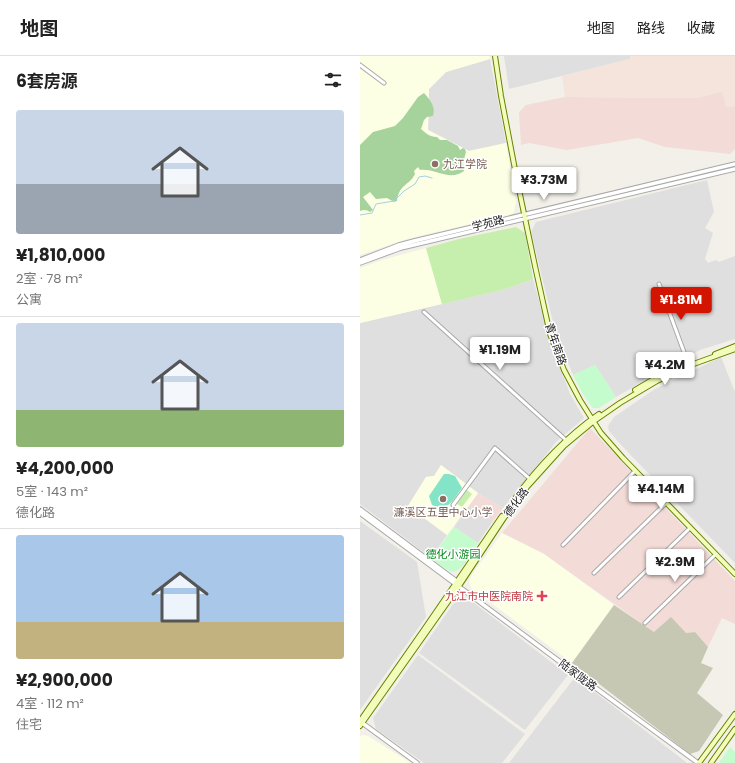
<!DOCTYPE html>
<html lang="zh">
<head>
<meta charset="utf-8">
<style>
	:root { --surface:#fff; --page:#f2f2f2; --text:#222; --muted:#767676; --line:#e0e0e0; --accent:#d31400 }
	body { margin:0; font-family:Poppins,"Noto Sans SC",sans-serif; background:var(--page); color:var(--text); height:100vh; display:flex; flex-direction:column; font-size:15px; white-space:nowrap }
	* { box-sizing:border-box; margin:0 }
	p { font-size:13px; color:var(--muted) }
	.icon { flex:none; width:22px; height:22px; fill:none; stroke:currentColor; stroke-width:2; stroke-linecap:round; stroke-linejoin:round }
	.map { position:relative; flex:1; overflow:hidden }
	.sheet { display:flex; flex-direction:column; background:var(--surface); width:360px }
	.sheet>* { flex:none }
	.price { position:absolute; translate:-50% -34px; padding:0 9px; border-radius:4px; background:#fff; color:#222; font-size:13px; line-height:26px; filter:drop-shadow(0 1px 2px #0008) }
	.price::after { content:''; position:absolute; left:50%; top:24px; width:12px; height:9px; margin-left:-6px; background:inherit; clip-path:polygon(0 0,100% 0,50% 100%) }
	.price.selected { background:var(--accent); color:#fff }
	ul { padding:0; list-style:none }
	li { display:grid; align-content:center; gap:8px; height:212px; padding:0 16px }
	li+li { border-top:1px solid var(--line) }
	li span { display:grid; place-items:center; height:124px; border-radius:4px; color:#555 }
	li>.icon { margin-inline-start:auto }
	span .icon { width:72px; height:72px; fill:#fffc; stroke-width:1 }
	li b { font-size:17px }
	h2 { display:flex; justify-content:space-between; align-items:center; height:48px; padding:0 16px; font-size:17px }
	header { display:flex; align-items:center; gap:24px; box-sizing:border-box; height:56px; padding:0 20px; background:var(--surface); border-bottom:1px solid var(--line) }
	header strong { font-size:19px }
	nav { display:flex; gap:22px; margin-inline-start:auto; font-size:14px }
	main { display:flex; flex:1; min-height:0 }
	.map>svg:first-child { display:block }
</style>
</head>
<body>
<header>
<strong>地图</strong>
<nav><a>地图</a><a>路线</a><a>收藏</a></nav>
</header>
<main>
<section class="sheet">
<h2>6套房源<svg class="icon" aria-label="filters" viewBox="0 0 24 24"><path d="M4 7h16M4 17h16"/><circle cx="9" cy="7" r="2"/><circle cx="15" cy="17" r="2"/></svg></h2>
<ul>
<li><span style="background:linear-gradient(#c9d6e8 60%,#9aa5b1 0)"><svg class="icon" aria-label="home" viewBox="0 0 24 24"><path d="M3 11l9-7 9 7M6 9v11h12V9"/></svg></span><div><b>¥1,810,000</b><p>2室 · 78 m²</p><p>公寓</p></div></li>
<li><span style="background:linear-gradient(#c9d6e8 70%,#8fb573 0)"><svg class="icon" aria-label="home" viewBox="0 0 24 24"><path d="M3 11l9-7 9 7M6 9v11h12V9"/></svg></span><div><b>¥4,200,000</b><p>5室 · 143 m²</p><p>德化路</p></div></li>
<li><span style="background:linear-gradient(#a9c7e8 70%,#c2b280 0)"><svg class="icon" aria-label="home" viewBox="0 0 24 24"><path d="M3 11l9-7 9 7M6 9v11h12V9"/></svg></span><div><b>¥2,900,000</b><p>4室 · 112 m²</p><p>住宅</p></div></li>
</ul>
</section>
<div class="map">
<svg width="375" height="707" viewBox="0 0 375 707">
	<rect width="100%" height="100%" fill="#f2f0e8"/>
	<path fill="#e0dfdf" d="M144 0H270V3L149 33Z
		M130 3 146 87 109 95 68 74 69 33 86 16Z
		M347 124 354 156 345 172 353 177 345 203 348 207 356 204 359 206 375 200V283L340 294 315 307 256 341 235 309 213 319 194 270 171 176 176 166Z
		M173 223 190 285 210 338 224 362 196 386 143 452 118 437 81 409 74 420 66 421 48 450 87 479 71 502 0 448V267L146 233Z
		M361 301 375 336V507L262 390 249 375 248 370 254 361 295 333Z
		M109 450 133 465 118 487 94 471Z
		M0 465 57 506 66 561 0 654Z
		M105 540 208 619 165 674 59 597 98 541Z
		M58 599 165 678 142 707H64L16 673 13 662Z
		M215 621 326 706V707H149Z"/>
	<path fill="#f3dbd7" d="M363 35 366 51 375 50V93L370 98 305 91 278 82 207 94 169 87 161 89 159 56 166 49 205 41 337 42Z
		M230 372 375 525V568L362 562 348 591 335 576 326 577 294 576 184 498 142 477Z
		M118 437 143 452 133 465 109 450Z"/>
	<path fill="#fdffe4" d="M0 0H129L130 3 86 16 69 33 68 74 109 95 146 87 156 147 154 156 152 158 47 183 0 199Z
		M66 192 82 248 0 267V212L22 204Z
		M81 409 118 437 87 479 48 450 66 421 74 420Z
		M142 477 184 498 254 549 212 607 111 532 109 526 111 520Z
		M3 679 8 680 51 707H0V680Z"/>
	<path fill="#f4e4db" d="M270 0H375V50L366 51 362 35 337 42 205 41 202 20 270 3Z"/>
	<path fill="#c6c8b3" d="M254 549 294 576 311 561 326 577 335 576 348 591 341 607 353 612 337 637 363 659 339 695 330 698 212 607Z"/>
	<path fill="#c6eeac" d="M156 171 165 177 173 223 146 233 82 248 66 192 99 183Z
		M107 434 112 438 102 451 97 448Z"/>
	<path fill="#a6d39b" d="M64 37C70 44 76 50 73 60L67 61 64 64 61 73C66 77 69 81 77 81L80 84H87L98 90 100 94 103 92 105 93 106 96 103 107 104 115C89 126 76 112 60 114L58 111 54 115 55 118C49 130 39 128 37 145L34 146 27 142 16 143 10 136 3 141 13 154 10 156C7 154 4 153 0 155V89L13 76 35 70 43 62 58 41Z"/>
	<path fill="#c5fcce" d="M235 309 256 341 239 352H233L223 338 213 319Z
		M94 471 118 487C113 495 101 520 90 515 83 512 77 506 71 502Z
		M370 691 375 696V707H359Z"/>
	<path fill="#83e4c8" d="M84 418H89L95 420 102 432C93 443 89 457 72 449L69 440Z"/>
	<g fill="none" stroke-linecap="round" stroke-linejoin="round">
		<path stroke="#a7cfe1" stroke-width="1" d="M0 159 12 157 16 148 34 145 44 135 55 128 59 121 65 120 72 122"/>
		<defs>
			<path id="minor" d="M0 9 24 27
				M299 228 328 307
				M64 256 206 384
				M93 449 135 392 170 423
				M203 489 275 415
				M234 517 306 447
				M259 541 330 472
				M285 567 356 498"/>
			<path id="tertiary" d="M0 204 39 189 54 185 375 108
				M0 207 41 192 375 113
				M0 453 99 527
				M0 457 211 614 338 707
				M1 666 57 707"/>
			<path id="secondary" d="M135 0 141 40 157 124 175 210 190 278 204 314 220 344 232 363 241 377 263 402 375 518
				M355 298 375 290
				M275 334 297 321 329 307
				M153 445C177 412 206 381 239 358
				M0 665 63 575 142 460
				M0 670 99 530 144 462 167 431 204 390 234 365 260 347 297 325 328 310 375 293
				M339 707 375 658
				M351 707 375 673"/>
		</defs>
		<use href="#minor" stroke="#a9a9a9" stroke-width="5"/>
		<use href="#tertiary" stroke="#a9a9a9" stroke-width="5.5"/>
		<use href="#secondary" stroke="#678100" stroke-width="6"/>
		<use href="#minor" stroke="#fff" stroke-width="3"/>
		<use href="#tertiary" stroke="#fff" stroke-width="3.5"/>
		<use href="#secondary" stroke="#f3fdbb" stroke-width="4"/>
	</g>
	<g fill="#8d6e63" stroke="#fff" stroke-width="1.5">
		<circle cx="75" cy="108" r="4"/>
		<circle cx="83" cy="443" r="4"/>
	</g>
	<path fill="#e0444e" stroke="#fff" stroke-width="1.5" d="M180 534h4v4h4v4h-4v4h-4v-4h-4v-4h4z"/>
	<g text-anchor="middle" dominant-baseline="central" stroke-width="3" stroke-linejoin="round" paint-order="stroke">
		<g font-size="11" fill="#785e54" stroke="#fff" text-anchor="start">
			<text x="83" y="108">九江学院</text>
			<text x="83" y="456" text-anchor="middle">濂溪区五里中心小学</text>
		</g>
		<g font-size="11" fill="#222" stroke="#fff">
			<text transform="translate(128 167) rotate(-14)">学苑路</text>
			<text transform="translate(196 288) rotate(71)">青年南路</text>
			<text transform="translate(156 446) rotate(-54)">德化路</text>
			<text transform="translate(218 619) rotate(37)">陆家陇路</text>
		</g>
		<g font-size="11" fill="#06891d" stroke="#fff">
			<text x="93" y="498">德化小游园</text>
		</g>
		<g font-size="11" fill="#be3a42" stroke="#fff" text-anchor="end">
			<text x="173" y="540">九江市中医院南院</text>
		</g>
	</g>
</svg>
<b class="price" style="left:184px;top:145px">¥3.73M</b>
<b class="price selected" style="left:321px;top:265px">¥1.81M</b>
<b class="price" style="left:140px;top:315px">¥1.19M</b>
<b class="price" style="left:305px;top:330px">¥4.2M</b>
<b class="price" style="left:301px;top:454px">¥4.14M</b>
<b class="price" style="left:315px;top:527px">¥2.9M</b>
</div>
</main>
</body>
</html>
